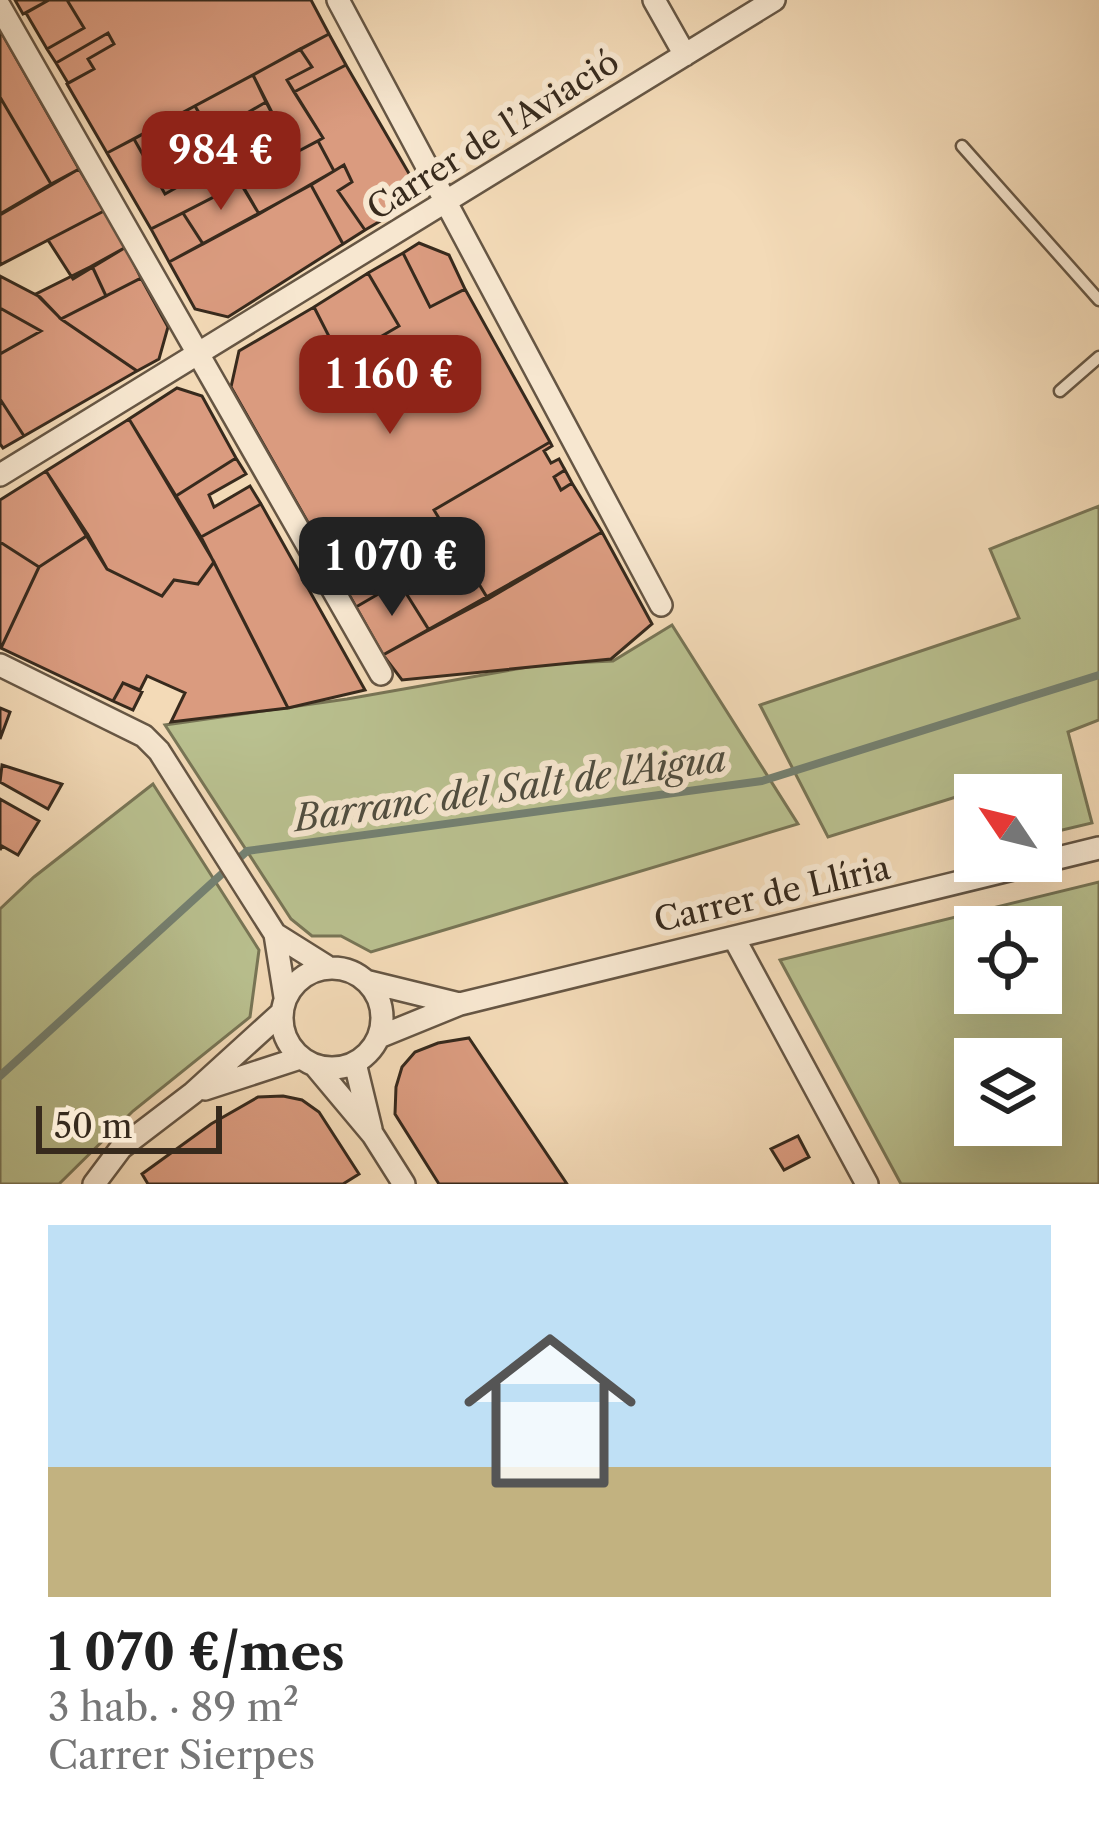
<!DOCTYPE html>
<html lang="es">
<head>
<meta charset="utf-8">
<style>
	:root { --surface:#fff; --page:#f6f6f6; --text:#222; --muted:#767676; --accent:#8f2418 }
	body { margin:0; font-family:"Libre Caslon Text",serif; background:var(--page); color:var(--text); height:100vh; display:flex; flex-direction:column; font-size:45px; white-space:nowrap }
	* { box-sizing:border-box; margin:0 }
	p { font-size:39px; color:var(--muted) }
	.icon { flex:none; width:66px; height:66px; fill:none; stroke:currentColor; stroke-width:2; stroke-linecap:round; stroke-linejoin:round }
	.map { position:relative; height:1184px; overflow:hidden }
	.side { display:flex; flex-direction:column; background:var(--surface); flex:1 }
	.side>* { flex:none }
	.needle { width:78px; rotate:305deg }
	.buttons { position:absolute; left:954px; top:774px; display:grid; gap:24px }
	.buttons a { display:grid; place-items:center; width:108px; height:108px; border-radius:0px; background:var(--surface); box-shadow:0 12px 48px #0002; font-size:60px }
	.scale { position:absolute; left:36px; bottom:30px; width:186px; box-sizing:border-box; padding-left:12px; border:6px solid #372a1d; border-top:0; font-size:33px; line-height:42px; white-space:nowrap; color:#372a1d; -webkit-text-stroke:9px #f7e7d0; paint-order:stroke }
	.price { position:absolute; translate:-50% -102px; padding:0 27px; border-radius:24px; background:var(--accent); color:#fff; font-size:39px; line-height:78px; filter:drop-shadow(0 3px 6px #0008) }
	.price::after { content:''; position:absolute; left:50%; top:72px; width:36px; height:27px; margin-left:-18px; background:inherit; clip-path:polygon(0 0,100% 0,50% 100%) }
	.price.on { background:#222; color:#fff }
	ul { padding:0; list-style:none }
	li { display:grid; align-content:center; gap:24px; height:636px; padding:0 48px }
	li span { display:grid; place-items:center; height:372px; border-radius:0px; color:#555 }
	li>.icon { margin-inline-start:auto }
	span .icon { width:216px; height:216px; fill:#fffc; stroke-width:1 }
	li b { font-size:51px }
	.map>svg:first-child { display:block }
</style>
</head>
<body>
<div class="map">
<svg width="1099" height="1184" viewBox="0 0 1099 1184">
	<rect width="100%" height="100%" fill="#f3dab7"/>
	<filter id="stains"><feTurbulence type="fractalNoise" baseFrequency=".00167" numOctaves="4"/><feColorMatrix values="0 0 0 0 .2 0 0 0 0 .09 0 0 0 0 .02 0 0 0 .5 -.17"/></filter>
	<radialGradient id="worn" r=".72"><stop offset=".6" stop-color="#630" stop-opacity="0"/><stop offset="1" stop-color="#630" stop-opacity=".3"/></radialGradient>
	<path fill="#b9c08f" stroke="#787556" stroke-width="3" fill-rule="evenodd" d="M1099 506V720L1068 732 1092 823 1041 835V795H1025L1020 777 828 837 760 705 1019 618 990 549Z
		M672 625 798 824 371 952 341 936H312L291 919 165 725 347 699 545 664 613 661Z
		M153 784 259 950 250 1017 133 1111 59 1184H0V909L34 877Z
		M1099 882V1184H901L780 960ZM1041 927V993H975V927ZM1041 1059V1125H975V1059Z"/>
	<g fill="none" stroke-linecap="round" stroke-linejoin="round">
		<path stroke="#748172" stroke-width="8" d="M0 1076 247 851 762 781 1099 675"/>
	</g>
	<path fill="#da9b7f" stroke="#372a1d" stroke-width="3" d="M15 0H49L23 14Z
		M49 0H67L84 28 47 49 26 13Z
		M67 0H311L329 34 107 153 67 84 94 69 88 59 114 44 108 33 56 63 47 49 84 28Z
		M0 30 79 169 51 184 0 97Z
		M108 33 114 44 88 59 94 69 68 83 56 63Z
		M329 34 346 65 294 92 287 80 312 67 300 49Z
		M300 49 312 67 287 80 323 138 293 154 253 75Z
		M346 65 411 177 401 209 365 230 338 191 352 182 344 165 334 171 318 141 323 138 294 92Z
		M253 75 266 102 211 134 195 106Z
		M0 97 51 184 0 214Z
		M266 102 293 154 318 141 334 171 259 214 211 134Z
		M195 106 241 183 151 229 107 153 134 139 165 194 197 176 167 121Z
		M167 121 197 176 165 194 134 139Z
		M344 165 352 182 338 191 365 230 343 244 311 185Z
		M79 169 104 211 0 265V215Z
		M241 183 259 214 203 244 183 213Z
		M311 185 343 244 228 317 195 309 169 262Z
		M104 211 126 247 73 279 48 240Z
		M183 213 203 244 169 262 151 229Z
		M419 243 449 255 465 289 430 307 403 253Z
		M126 247 141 278 106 296 92 266Z
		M403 253 430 307 465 289 550 442 434 510 488 599 429 630 399 582 356 607 231 387 239 351 314 307 341 360 399 326 368 273Z
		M92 266 106 296 61 319 36 294Z
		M368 273 399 326 341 360 314 307Z
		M0 276 40 297 61 319 137 371 24 436 0 399V354L41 331 0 308Z
		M141 278 168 327 159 359 137 371 61 319Z
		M0 308 41 331 0 354Z
		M177 388 202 396 236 458 176 496 129 419Z
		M0 399 24 436 3 448 0 444Z
		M129 419 214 562 198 584 174 580 162 596 107 569 46 471Z
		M550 442 552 446 544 451 551 463 559 459 565 470 554 477 561 490 572 483 602 532 488 599 434 510Z
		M236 458 246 474 209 495 214 507 250 486 261 504 201 537 176 496Z
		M565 470 572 483 561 490 554 477Z
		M46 471 88 535 39 567 0 542V500Z
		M261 504 365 690 288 708 201 537Z
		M602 532 652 624 611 659 402 680 383 655Z
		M88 535 107 569 162 596 174 580 198 584 214 562 288 708 171 722 185 693 147 676 140 690 123 683 113 701 1 648 39 567Z
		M0 542 39 567 1 648H0Z
		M399 582 429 630 383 655 356 607Z
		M123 683 142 692 133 710 113 701Z
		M0 708 10 712 0 739Z
		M2 765 62 784 48 809 0 782Z
		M0 799 39 821 18 855 2 846 0 850Z
		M469 1038 567 1184H439L395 1114 396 1087 402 1067 415 1052 438 1043Z
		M283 1096 302 1100 319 1112 359 1174 343 1184H148L142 1174 211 1124 258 1097Z
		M798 1136 809 1157 784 1170 771 1149Z"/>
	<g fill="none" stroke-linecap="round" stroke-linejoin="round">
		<defs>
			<path id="lane" d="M962 146 1099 300
				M1060 391 1099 357"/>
			<path id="street" d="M338 0 661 605
				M654 0 685 55
				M0 7 381 674
				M0 475 774 0
				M0 665 144 736 159 751 275 934 285 997
				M275 934 326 966
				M734 938 867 1184
				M282 1018a50 50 0 1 1 100 0a50 50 0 1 1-100 0Z
				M369 982 459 1004
				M379 1037 460 1004 1099 848
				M355 1063 371 1129
				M316 1067 373 1135 404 1184
				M205 1089 300 1058
				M94 1184 121 1148 193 1093 280 1014"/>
		</defs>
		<use href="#lane" stroke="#665644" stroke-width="15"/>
		<use href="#street" stroke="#665644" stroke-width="26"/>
		<use href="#lane" stroke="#f7e7d0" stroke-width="10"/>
		<use href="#street" stroke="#f7e7d0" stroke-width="21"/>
	</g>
	<g text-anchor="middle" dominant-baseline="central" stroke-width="12" stroke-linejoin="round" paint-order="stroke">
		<g font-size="33" fill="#372a1d" stroke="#f7e7d0">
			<text transform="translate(493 135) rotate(-32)">Carrer de l’Aviació</text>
			<text transform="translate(772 894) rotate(-13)">Carrer de Llíria</text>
		</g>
		<g font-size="36" font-style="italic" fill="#504e40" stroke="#f7e7d0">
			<text transform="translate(510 788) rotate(-8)">Barranc del Salt de l'Aigua</text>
		</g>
	</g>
	<rect width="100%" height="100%" filter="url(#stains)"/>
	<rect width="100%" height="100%" fill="url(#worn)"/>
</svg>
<div class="buttons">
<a><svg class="needle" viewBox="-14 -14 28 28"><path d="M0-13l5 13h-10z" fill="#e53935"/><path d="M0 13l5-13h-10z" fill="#767676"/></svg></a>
<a><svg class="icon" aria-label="locate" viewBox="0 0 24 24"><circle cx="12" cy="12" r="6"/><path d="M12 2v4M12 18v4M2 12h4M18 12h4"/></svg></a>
<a><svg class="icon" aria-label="layers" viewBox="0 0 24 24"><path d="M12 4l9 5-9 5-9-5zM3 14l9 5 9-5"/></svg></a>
</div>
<div class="scale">50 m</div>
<b class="price" style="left:221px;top:213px">984 €</b>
<b class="price" style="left:390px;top:437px">1 160 €</b>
<b class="price on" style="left:392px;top:619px">1 070 €</b>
</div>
<section class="side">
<ul>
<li><span style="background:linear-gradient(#bfe0f5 65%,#c2b280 0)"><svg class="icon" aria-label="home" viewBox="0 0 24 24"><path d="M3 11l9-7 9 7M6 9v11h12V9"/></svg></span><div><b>1 070 €/mes</b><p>3 hab. · 89 m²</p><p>Carrer Sierpes</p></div></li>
</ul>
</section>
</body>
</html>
